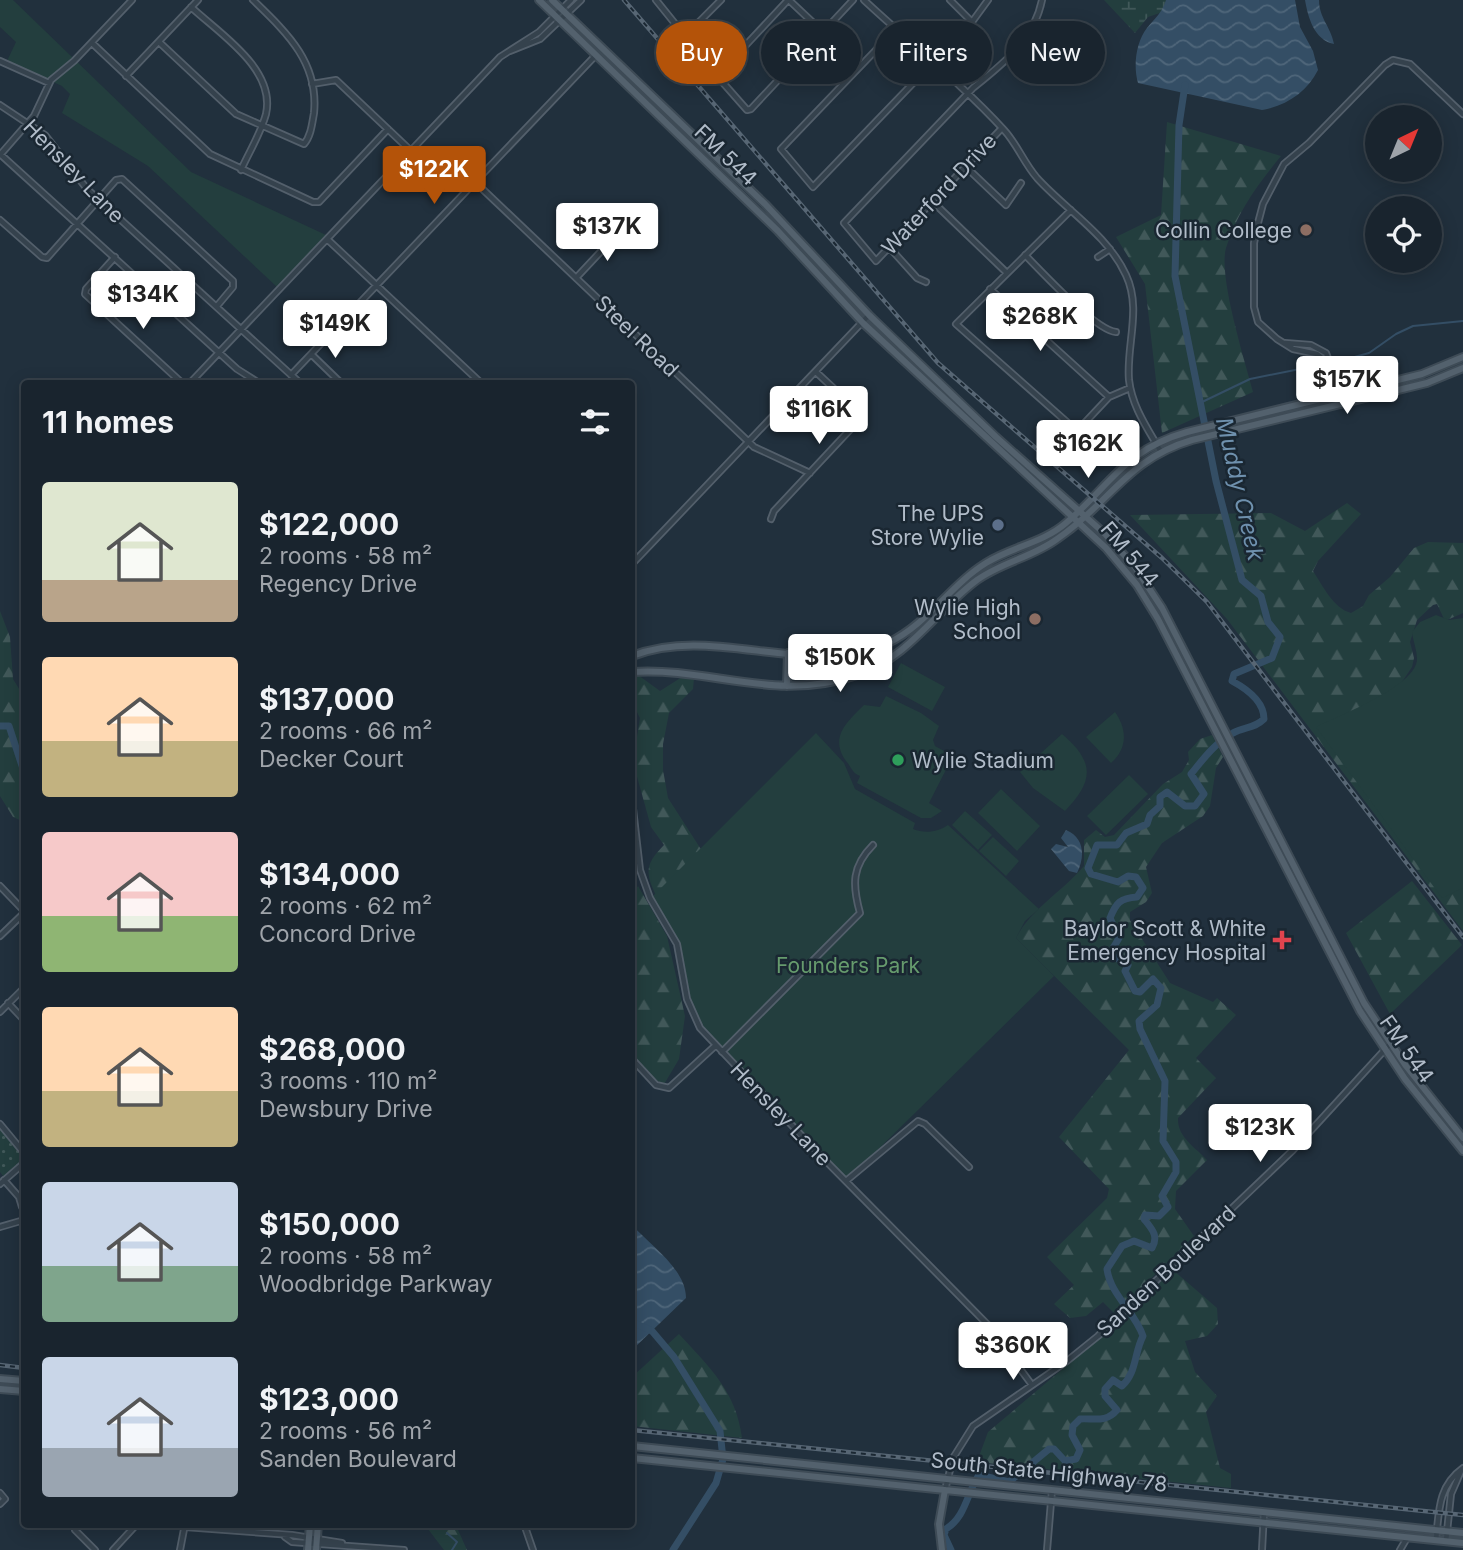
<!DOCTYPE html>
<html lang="en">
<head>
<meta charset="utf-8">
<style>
	:root { --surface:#19242e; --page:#222c36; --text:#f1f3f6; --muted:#9fa4aa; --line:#37414a; --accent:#b45309 }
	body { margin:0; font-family:Inter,sans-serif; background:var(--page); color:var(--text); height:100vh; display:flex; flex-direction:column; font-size:26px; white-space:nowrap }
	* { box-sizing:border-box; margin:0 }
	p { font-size:23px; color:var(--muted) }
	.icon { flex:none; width:38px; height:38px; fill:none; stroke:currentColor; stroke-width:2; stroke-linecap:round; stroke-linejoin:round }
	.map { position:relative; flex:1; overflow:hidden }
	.panel { position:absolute; left:21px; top:380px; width:614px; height:1148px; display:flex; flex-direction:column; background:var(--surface); border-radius:7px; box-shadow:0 4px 18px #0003,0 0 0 2px var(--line) }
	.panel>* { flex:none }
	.guide { position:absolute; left:656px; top:21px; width:665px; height:63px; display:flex; gap:14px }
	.needle { width:46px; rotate:43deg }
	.fabs { position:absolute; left:1365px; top:105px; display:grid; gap:14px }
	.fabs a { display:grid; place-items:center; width:77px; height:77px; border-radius:50%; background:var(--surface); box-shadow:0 4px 18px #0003,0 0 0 2px var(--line); font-size:35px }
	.price { position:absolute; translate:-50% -60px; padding:0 16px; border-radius:7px; background:#fff; color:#222; font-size:23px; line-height:46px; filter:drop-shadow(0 2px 4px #0008) }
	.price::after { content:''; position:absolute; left:50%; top:42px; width:21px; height:16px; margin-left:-10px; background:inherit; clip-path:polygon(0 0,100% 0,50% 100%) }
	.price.active { background:var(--accent); color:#fff }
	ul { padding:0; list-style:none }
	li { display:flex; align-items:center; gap:21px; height:175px; padding:0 21px }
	li span { display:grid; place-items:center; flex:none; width:196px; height:140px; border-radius:7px; color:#555 }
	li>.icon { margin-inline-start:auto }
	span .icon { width:84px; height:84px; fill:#fffc; stroke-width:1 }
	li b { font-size:30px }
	h2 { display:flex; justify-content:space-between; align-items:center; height:84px; padding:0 21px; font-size:30px }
	.chip { padding:0 24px; border-radius:32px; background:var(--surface); box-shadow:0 4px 18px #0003,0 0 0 2px var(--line); font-size:24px; line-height:63px }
	.chip.active { background:var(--accent); color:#fff }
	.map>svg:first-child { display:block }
</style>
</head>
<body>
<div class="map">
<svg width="1463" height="1550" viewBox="0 0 1463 1550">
	<defs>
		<pattern id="grass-dots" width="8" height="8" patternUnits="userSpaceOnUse" patternTransform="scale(1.75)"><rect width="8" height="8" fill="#233e3e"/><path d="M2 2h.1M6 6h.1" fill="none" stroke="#415859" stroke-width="1.8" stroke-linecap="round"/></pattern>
		<pattern id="forest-firs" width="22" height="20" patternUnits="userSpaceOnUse" patternTransform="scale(1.75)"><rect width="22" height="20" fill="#233e3e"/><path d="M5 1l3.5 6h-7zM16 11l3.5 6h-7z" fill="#415859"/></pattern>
		<pattern id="wetland-marsh" width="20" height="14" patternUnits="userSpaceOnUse" patternTransform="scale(1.75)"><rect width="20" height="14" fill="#233e3e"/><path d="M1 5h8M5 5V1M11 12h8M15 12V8" fill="none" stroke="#415859"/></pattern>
		<pattern id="water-waves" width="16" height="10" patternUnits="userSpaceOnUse" patternTransform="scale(1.75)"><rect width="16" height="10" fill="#344e65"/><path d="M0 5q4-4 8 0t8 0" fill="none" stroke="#4f667a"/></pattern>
	</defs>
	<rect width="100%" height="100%" fill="#21303d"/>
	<path fill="url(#grass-dots)" d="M0 1129 23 1156 22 1161 4 1177 0 1172Z"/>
	<path fill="url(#forest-firs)" d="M1167 122 1281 156C1258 184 1237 212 1226 248 1218 276 1245 361 1253 392L1162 433 1145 284 1116 237 1161 215Z
		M1347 503 1361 514 1318 561 1313 571C1323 586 1333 608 1351 613L1363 606 1369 595 1390 577 1414 548 1428 542 1463 543V613L1445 621 1437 604 1433 605 1417 620 1410 642 1414 658 1412 667 1394 694 1463 844V931L1227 619 1130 515 1271 513 1305 531Z
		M0 611 10 637 13 679 24 697V822L13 817 0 796Z
		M638 675 660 691 682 677 694 678 693 689 669 713 663 744V770L668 798 704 854 658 899C645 874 644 865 664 845L651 827 633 762 640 718 632 702V677Z
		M1212 735 1223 757 1216 768 1210 806 1203 816 1162 843 1146 867 1152 893 1146 902 1130 912V920L1170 983 1213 1002 1217 998 1236 1015 1196 1058 1216 1078 1178 1118C1177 1137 1195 1147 1207 1160L1176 1191 1175 1209 1194 1236 1115 1314 1103 1302 1086 1316 1070 1318 1054 1304 1074 1285 1047 1257 1107 1198 1109 1189 1059 1137 1129 1050 1016 938C1031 909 1063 891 1084 866V840L1096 830 1105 837 1114 835 1163 784 1182 772 1189 760 1188 752 1200 739Z
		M1412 881 1462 945 1390 1014 1346 933Z
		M638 886 667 936 685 1016 679 1059 663 1086 632 1057V894Z
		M1173 1270 1217 1308 1218 1324 1207 1336 1185 1341 1195 1372 1217 1396 1206 1412 1220 1468 1231 1474V1488L977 1462 988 1432 1117 1323Z
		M679 1334C710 1368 736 1391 742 1438L632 1426V1377Z
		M428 1529 458 1530 467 1550H444Z"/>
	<path fill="url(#wetland-marsh)" d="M1104 0H1198L1148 17 1135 33Z"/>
	<path fill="#233e3e" d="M0 0H13L191 172 326 235 277 287 148 166 62 113 70 94 62 86 7 61 16 42 0 27Z
		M1436 615 1449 620 1463 618V888L1442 898 1316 727C1338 716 1417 686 1417 659 1417 650 1413 641 1412 632L1420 622Z
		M901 663 945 687 932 711 888 687Z
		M886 696 921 713 939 726 933 740 935 746 953 756 929 803 942 811 931 818H921L857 783 860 776C852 773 852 768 846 761 829 737 847 722 864 705L880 707Z
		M1115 712C1127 729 1128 748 1111 763L1086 737Z
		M816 733 844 763 855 789 915 823 913 829C925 834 938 832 948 825L1039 909 1025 921 1016 938 1054 976 846 1181 700 1028 685 988 678 949 650 899Z
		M1062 734C1095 762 1094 781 1065 811L1033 788 1020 772Z
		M1129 775 1148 794 1106 835 1087 816Z
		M1001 789 1040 826 1017 851 978 813Z
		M965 811 992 835 978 850 952 825Z
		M993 837 1019 861 1006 876 979 851Z"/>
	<path fill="url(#water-waves)" d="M1166 0H1295L1300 27 1313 51 1318 70C1307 92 1286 106 1262 110L1138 83C1133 66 1136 42 1147 28 1155 18 1162 13 1166 0Z
		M1305 0H1319C1319 18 1331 27 1334 44 1314 40 1308 17 1305 0Z
		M1066 830C1085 838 1085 857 1077 873L1069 871 1051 849 1056 844 1068 847 1061 838Z
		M632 1225C650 1245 686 1269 686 1298L632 1350Z"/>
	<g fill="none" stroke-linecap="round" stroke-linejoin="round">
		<path stroke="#344e65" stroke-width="2" d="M1340 361 1369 353 1396 334 1413 326 1463 321
			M1200 403 1250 379 1315 366
			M447 1533 457 1542 452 1550"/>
		<path stroke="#344e65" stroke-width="7" d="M0 726H9L24 772
			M632 1322 652 1331 674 1357 720 1431 723 1459 716 1483 673 1550
			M951 1550 944 1535 946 1529C966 1517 967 1492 979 1475L1009 1482 1049 1449H1054L1065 1461 1076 1459 1080 1450 1072 1435 1073 1426 1080 1419C1094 1418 1106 1423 1117 1410L1105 1396V1389L1113 1380 1122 1386C1137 1372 1134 1353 1143 1336 1135 1312 1110 1294 1107 1269L1122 1246 1134 1241 1152 1248C1159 1236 1152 1229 1144 1219L1145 1215 1159 1216 1168 1207 1162 1196 1176 1172V1162L1163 1141 1165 1081 1140 1029 1139 1021 1157 1005 1161 988 1153 979 1140 992 1135 991 1125 971 1128 965 1113 956 1112 950 1119 938 1110 918C1116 903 1120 898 1137 897L1143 888 1136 877 1128 876 1118 882 1091 874 1088 868 1097 845H1117L1126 833 1147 824 1150 815 1160 806V797L1167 792 1185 806H1195L1204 794 1191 774C1204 758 1215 743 1233 733 1245 727 1255 728 1264 719 1264 701 1247 689 1232 681L1234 674 1272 658 1280 637 1268 622 1261 596 1242 580 1216 481 1175 276 1179 125 1185 85"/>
		<defs>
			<path id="minor" d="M656 0 685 36 721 0
				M788 0 717 76 747 110 751 109 853 0
				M789 0 823 32
				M864 0C910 43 961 83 1004 130 1017 144 1024 163 1037 178 1066 210 1108 235 1126 275 1142 309 1126 345 1129 380 1132 407 1148 429 1161 452
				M950 0 972 22
				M191 7C220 34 276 69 266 114 261 133 249 152 241 170
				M898 27 781 149 813 187 972 22 988 0
				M159 42 236 114 304 144C311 136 312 124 314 113 319 62 286 32 253 0
				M92 43 210 154 313 202H319L388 129
				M510 51 540 39 581 0
				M0 61 49 83
				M126 76 198 0
				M312 84 336 80 411 151
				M0 105 45 135 87 189 300 383
				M1002 128 876 261 844 223 973 88C1003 64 1034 40 1042 0
				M0 154 237 369 259 383
				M0 155 34 116 51 80 74 61 132 0
				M966 167 1006 205 1021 183
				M475 182 754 447 810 473
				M933 202 1007 273
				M1071 210 956 324 1077 431 1109 397 1130 388
				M0 220 42 257 47 258 116 180 122 179 233 281V287L217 306
				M327 239 481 383
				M889 247 917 278 926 282
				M1025 255C1042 272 1095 330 1116 332
				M115 257 86 289 85 294 182 383
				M1098 257 1110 249
				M576 278 620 231
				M990 289 1109 397
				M1285 343 1311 345 1326 353 1341 393
				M311 354 341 383
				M291 375 596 55
				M190 383 500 57 539 32 571 0
				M1333 396 1323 359 1317 354 1293 349 1277 339 1258 322 1254 307V243L1258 223 1263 204 1284 164 1309 143 1385 65 1393 60 1410 64 1463 114
				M771 519 774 511 861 418 859 412 816 372
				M632 564 869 315
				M632 800 640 870 650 898 677 944 687 999 700 1028 819 1154 988 1325 1032 1385
				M0 886 24 911
				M0 936 24 913
				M8 1003 24 1020
				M0 1012 24 988
				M722 1052 860 913C852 884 852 866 873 845
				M632 1059 656 1085 669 1088 715 1046
				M0 1124 24 1153
				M4 1180 19 1197 22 1207
				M846 1181 918 1121 925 1124 969 1167
				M0 1184 24 1163
				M0 1227 24 1220
				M945 1490 953 1458 973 1426 1067 1361 1098 1336 1293 1150 1391 1043
				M0 1493 5 1499 0 1504
				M74 1524 75 1530 95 1550
				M524 1524 533 1550
				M185 1527 292 1535 342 1543
				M285 1537 292 1542 404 1550
				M1436 1540C1439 1511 1438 1486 1463 1468
				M1446 1541 1451 1494 1461 1471
				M113 1550 137 1524
				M180 1550 185 1524
				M1047 1550 1052 1490
				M1262 1550 1264 1512
				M1400 1550 1407 1538"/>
			<path id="major" d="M539 0 778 231 863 323 1106 548 1137 585 1158 619 1360 1011 1405 1079 1463 1151
				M552 0 765 204 869 315 996 437 1105 534 1135 567 1162 608 1364 1003 1406 1066 1463 1138
				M858 653 864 672
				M632 656C714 624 806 679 888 643 928 624 949 586 986 563 1011 547 1043 543 1066 523 1111 485 1124 450 1187 432L1422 374 1463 357
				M632 672C712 667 775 703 857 675 910 657 935 611 977 580 1002 562 1033 557 1057 539 1109 504 1127 459 1192 440L1427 383 1463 368
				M787 686 788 653
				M0 1379 24 1381
				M0 1389 24 1391
				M632 1446 1463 1533
				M632 1458 1463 1543
				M308 1550 310 1524
				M316 1550 318 1524
				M942 1550 939 1524 945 1490"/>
		</defs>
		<use href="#minor" stroke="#535f6b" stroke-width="8"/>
		<use href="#major" stroke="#3e4b56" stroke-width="10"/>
		<use href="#minor" stroke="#35424d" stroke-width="4.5"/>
		<use href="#major" stroke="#53616d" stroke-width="6"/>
		<defs>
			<path id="rail" d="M624 0 938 363 1162 558 1207 602 1463 937
				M0 1365 24 1368
				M632 1430 1463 1515"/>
		</defs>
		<use href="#rail" stroke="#576674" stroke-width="4.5"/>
		<use href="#rail" stroke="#1a2732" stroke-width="2" stroke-dasharray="5" stroke-linecap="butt"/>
	</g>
	<g fill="#8d6e63" stroke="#1a2732" stroke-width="2.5">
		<circle cx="1306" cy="230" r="7"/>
		<circle cx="1035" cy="619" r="7"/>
	</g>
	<circle fill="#5c6f8a" stroke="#1a2732" stroke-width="2.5" cx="998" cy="525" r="7"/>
	<circle fill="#2e9e5b" stroke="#1a2732" stroke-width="2.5" cx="898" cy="760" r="7"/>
	<path fill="#e0444e" stroke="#1a2732" stroke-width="2.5" d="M1278.5 929.5h7v7h7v7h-7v7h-7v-7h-7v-7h7z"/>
	<g text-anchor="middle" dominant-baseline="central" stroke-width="5" stroke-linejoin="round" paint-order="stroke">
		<g font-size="21" fill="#b1bcc9" stroke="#1a2732">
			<text transform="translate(726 155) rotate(44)">FM 544</text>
			<text transform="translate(74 171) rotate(46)">Hensley Lane</text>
			<text transform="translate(939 194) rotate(-47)">Waterford Drive</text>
			<text transform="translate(637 336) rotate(44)">Steel Road</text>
			<text transform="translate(1130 554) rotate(50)">FM 544</text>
			<text transform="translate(1407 1049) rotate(55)">FM 544</text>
			<text transform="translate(781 1114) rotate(46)">Hensley Lane</text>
			<text transform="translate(1166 1271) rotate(-43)">Sanden Boulevard</text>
			<text transform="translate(1049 1472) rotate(6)">South State Highway 78</text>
		</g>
		<g font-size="21" fill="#b1bcc9" stroke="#1a2732" text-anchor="end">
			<text x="1292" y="230">Collin College</text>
			<text x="984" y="513">The UPS<tspan x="984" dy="24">Store Wylie</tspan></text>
			<text x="1021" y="607">Wylie High<tspan x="1021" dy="24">School</tspan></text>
			<text x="912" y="760" text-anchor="start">Wylie Stadium</text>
			<text x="1266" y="928">Baylor Scott &amp; White<tspan x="1266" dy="24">Emergency Hospital</tspan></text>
		</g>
		<g font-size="21" fill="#669b6d" stroke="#1a2732">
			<text x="848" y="965">Founders Park</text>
		</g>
		<g font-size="23" font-style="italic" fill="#6f91ae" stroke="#1a2732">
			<text transform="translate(1240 489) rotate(77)">Muddy Creek</text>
		</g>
	</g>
</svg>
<div class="fabs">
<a><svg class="needle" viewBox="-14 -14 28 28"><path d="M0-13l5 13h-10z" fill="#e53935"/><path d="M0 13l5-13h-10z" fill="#9fa4aa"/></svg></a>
<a><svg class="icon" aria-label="locate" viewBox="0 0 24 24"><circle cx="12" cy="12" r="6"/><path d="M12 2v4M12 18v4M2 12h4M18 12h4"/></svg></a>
</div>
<b class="price active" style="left:434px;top:206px">$122K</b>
<b class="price" style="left:607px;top:263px">$137K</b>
<b class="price" style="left:143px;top:331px">$134K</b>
<b class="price" style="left:1040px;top:353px">$268K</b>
<b class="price" style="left:335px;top:360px">$149K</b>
<b class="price" style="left:1347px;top:416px">$157K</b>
<b class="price" style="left:819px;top:446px">$116K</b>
<b class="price" style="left:1088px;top:480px">$162K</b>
<b class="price" style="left:840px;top:694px">$150K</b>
<b class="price" style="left:1260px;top:1164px">$123K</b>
<b class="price" style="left:1013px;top:1382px">$360K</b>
<div class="guide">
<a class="chip active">Buy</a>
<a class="chip">Rent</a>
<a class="chip">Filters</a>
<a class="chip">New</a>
</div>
<section class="panel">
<h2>11 homes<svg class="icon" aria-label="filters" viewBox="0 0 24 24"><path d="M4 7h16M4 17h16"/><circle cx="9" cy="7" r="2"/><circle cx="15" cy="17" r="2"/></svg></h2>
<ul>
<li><span style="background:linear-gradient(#dfe7d0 70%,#b9a48a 0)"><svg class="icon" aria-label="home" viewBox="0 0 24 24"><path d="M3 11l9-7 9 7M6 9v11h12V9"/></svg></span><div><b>$122,000</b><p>2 rooms · 58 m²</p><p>Regency Drive</p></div></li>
<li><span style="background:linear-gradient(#ffd9b3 60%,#c2b280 0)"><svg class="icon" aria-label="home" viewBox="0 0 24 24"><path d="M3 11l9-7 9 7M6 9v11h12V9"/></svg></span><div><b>$137,000</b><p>2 rooms · 66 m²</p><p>Decker Court</p></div></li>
<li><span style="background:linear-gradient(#f6c9c9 60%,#8fb573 0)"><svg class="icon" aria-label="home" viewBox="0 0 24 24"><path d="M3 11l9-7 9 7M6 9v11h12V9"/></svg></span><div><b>$134,000</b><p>2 rooms · 62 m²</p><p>Concord Drive</p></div></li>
<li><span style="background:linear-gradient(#ffd9b3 60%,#c2b280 0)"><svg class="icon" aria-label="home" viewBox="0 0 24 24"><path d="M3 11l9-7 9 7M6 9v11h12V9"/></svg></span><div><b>$268,000</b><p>3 rooms · 110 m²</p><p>Dewsbury Drive</p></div></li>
<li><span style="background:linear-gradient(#c9d6e8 60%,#7fa58c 0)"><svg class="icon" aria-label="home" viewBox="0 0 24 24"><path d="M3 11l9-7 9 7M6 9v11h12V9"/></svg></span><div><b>$150,000</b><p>2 rooms · 58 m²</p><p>Woodbridge Parkway</p></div></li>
<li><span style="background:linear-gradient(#c9d6e8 65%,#9aa5b1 0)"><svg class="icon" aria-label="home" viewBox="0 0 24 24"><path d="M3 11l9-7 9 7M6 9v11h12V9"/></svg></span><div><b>$123,000</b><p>2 rooms · 56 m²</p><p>Sanden Boulevard</p></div></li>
</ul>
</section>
</div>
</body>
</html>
